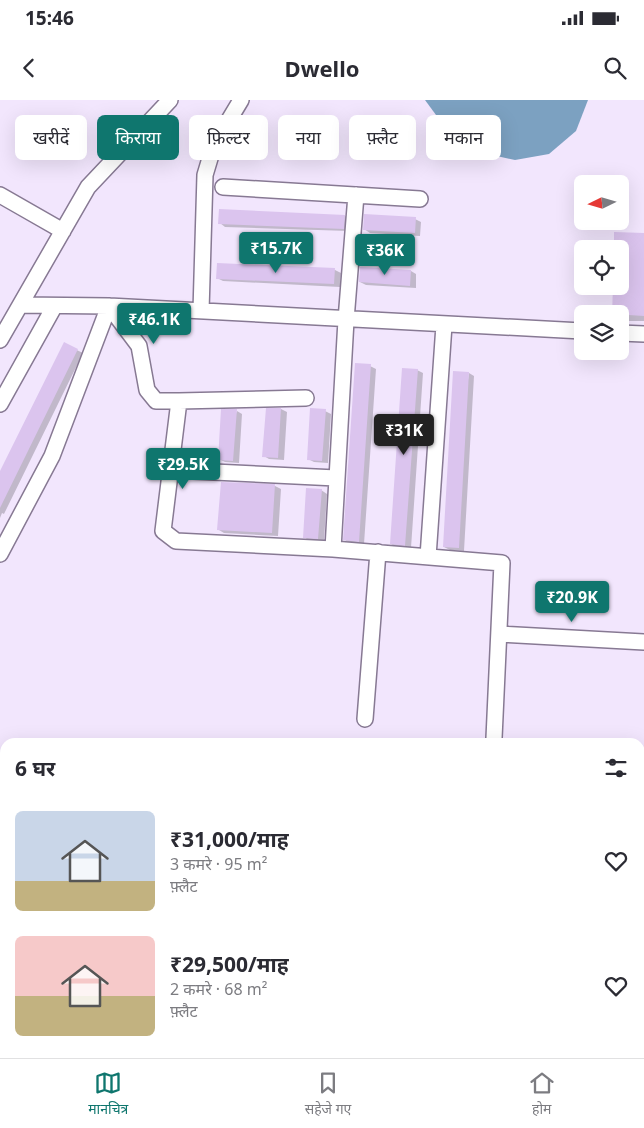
<!DOCTYPE html>
<html lang="hi">
<head>
<meta charset="utf-8">
<style>
	:root { --surface:#fff; --page:#f2f2f3; --text:#2b2b33; --muted:#7c7c81; --line:#e1e1e2; --accent:#0f766e }
	body { margin:0; font-family:"Noto Sans","Noto Sans Devanagari",sans-serif; background:var(--page); color:var(--text); height:100vh; display:flex; flex-direction:column; font-size:19px; white-space:nowrap }
	* { box-sizing:border-box; margin:0 }
	p { font-size:16px; color:var(--muted) }
	.icon { flex:none; width:28px; height:28px; fill:none; stroke:currentColor; stroke-width:2; stroke-linecap:round; stroke-linejoin:round }
	.map { position:relative; flex:1; overflow:hidden }
	.panel { position:absolute; left:0px; top:638px; width:645px; height:321px; display:flex; flex-direction:column; background:var(--surface); border-radius:15px 15px 0 0; box-shadow:0 5px 20px #0002 }
	.panel>* { flex:none }
	.guide { position:absolute; left:15px; top:15px; width:615px; height:45px; display:flex; gap:10px }
	.needle { width:32px; rotate:265deg }
	.buttons { position:absolute; left:574px; top:75px; display:grid; gap:10px }
	.buttons a { display:grid; place-items:center; width:55px; height:55px; border-radius:8px; background:var(--surface); box-shadow:0 5px 20px #0002; font-size:25px }
	.price { position:absolute; translate:-50% -42px; padding:0 11px; border-radius:5px; background:var(--accent); color:#fff; font-size:16px; line-height:32px; filter:drop-shadow(0 1px 2px #0008) }
	.price::after { content:''; position:absolute; left:50%; top:30px; width:15px; height:11px; margin-left:-8px; background:inherit; clip-path:polygon(0 0,100% 0,50% 100%) }
	.price.selected { background:#222; color:#fff }
	ul { padding:0; list-style:none }
	li { display:flex; align-items:center; gap:15px; height:125px; padding:0 15px }
	li span { display:grid; place-items:center; flex:none; width:140px; height:100px; border-radius:8px; color:#555 }
	li>.icon { margin-inline-start:auto }
	span .icon { width:60px; height:60px; fill:#fffc; stroke-width:1 }
	li b { font-size:21px }
	h2 { display:flex; justify-content:space-between; align-items:center; height:60px; padding:0 15px; font-size:21px }
	.tag { padding:0 18px; border-radius:8px; background:var(--surface); box-shadow:0 5px 20px #0002; font-size:18px; line-height:45px }
	.tag.selected { background:var(--accent); color:#fff }
	.status { display:flex; justify-content:space-between; align-items:center; height:35px; padding:0 25px; background:var(--surface); direction:ltr }
	.status svg { height:14px; fill:currentColor }
	header { display:flex; justify-content:space-between; align-items:center; height:65px; padding:0 15px; background:var(--surface); font-size:22px; font-weight:700 }
	.menu { display:flex; justify-content:space-around; align-items:center; height:70px; border-top:1px solid var(--line); background:var(--surface); font-size:14px; color:var(--muted) }
	.menu a { display:grid; justify-items:center; gap:2px }
	.menu .selected { color:var(--accent) }
	.map>svg:first-child { display:block }
</style>
</head>
<body>
<div class="status"><b>15:46</b><svg viewBox="0 0 49 12"><path d="M0 12V9h3v3zM5 12V6h3v6zM10 12V3h3v9zM15 12V0h3v12zM26 1h20v11H26zM47 4h2v5h-2z"/></svg></div>
<header><svg class="icon" aria-label="back" viewBox="0 0 24 24"><path d="M15 5l-7 7 7 7"/></svg>Dwello<svg class="icon" aria-label="search" viewBox="0 0 24 24"><circle cx="10" cy="10" r="6"/><path d="M15 15l6 6"/></svg></header>
<div class="map">
<svg width="644" height="958" viewBox="0 0 644 958">
	<rect width="100%" height="100%" fill="#f2e6fd"/>
	<path fill="#7ca1c1" d="M425 0H588L576 31 549 54 515 60 479 52 447 30Z"/>
	<path fill="#0003" d="M345 116 350 119 349 131 225 127 220 123Z
		M415 119 421 122 420 136 370 133 364 129Z
		M644 134V221H625L620 218V186Z
		M218 164 335 170 341 173 340 187 223 181 217 178Z
		M411 171 416 174V188L366 185 360 182Z
		M64 244 83 253 4 414 2 413 0 418V373Z
		M370 266 376 269 364 444 350 443 345 440Z
		M417 270 423 273 411 448 397 447 391 444Z
		M469 273 474 276 464 451 450 450 444 447Z
		M281 309 287 312 284 360 269 359 264 356 267 310Z
		M237 311 242 314 239 363 225 362 219 359Z
		M325 311 331 314 328 363 314 362 308 359Z
		M222 383 275 386 281 389 278 436 224 433 219 430Z
		M321 390 327 394 324 441H310L304 437Z"/>
	<path fill="#dbc4ee" d="M219 109 345 115 344 129 218 124Z
		M364 114 416 117 415 133 363 130Z
		M614 132 644 133V216L612 214 613 186H620V149H614Z
		M217 163 335 168 334 184 216 179Z
		M360 167 411 170 410 186 359 182Z
		M64 242 78 249 0 408V371Z
		M355 263 371 264 359 442 343 440Z
		M402 268 418 269 405 446 390 444Z
		M453 271 469 272 459 448 443 447Z
		M266 308H281L278 358 262 357Z
		M310 308 326 309 322 361 307 360Z
		M221 309H237L233 361 218 360Z
		M221 382 275 384 272 433 217 430Z
		M306 388 322 389 318 439 303 438Z"/>
	<g fill="none" stroke-linecap="round" stroke-linejoin="round">
		<defs>
			<path id="minor" d="M223 87 420 99
				M0 95 63 131
				M356 95 346 220 333 449 502 463 494 638
				M21 205 109 206 582 231
				M109 206 139 246 147 290 156 301H179
				M201 211 205 75 214 45 241 0
				M620 233 644 234
				M0 240 88 87 170 0
				M306 298 179 301 163 431 176 441 333 449
				M0 304 54 207
				M193 371 336 378
				M0 454 52 356 109 206
				M428 457 444 225
				M499 534 644 542
				M365 619 378 452
				M0 671 5 672
				M0 732 5 733
				M640 770H644
				M640 820H644"/>
		</defs>
		<use href="#minor" stroke="#877993" stroke-width="18"/>
		<use href="#minor" stroke="#fff" stroke-width="15"/>
	</g>
</svg>
<div class="buttons">
<a><svg class="needle" viewBox="-14 -14 28 28"><path d="M0-13l5 13h-10z" fill="#e53935"/><path d="M0 13l5-13h-10z" fill="#7c7c81"/></svg></a>
<a><svg class="icon" aria-label="locate" viewBox="0 0 24 24"><circle cx="12" cy="12" r="6"/><path d="M12 2v4M12 18v4M2 12h4M18 12h4"/></svg></a>
<a><svg class="icon" aria-label="layers" viewBox="0 0 24 24"><path d="M12 4l9 5-9 5-9-5zM3 14l9 5 9-5"/></svg></a>
</div>
<b class="price" style="left:276px;top:174px">₹15.7K</b>
<b class="price" style="left:385px;top:176px">₹36K</b>
<b class="price" style="left:154px;top:245px">₹46.1K</b>
<b class="price selected" style="left:404px;top:356px">₹31K</b>
<b class="price" style="left:183px;top:390px">₹29.5K</b>
<b class="price" style="left:572px;top:523px">₹20.9K</b>
<div class="guide">
<a class="tag">खरीदें</a>
<a class="tag selected">किराया</a>
<a class="tag">फ़िल्टर</a>
<a class="tag">नया</a>
<a class="tag">फ़्लैट</a>
<a class="tag">मकान</a>
</div>
<section class="panel">
<h2>6 घर<svg class="icon" aria-label="filters" viewBox="0 0 24 24"><path d="M4 7h16M4 17h16"/><circle cx="9" cy="7" r="2"/><circle cx="15" cy="17" r="2"/></svg></h2>
<ul>
<li><span style="background:linear-gradient(#c9d6e8 70%,#c2b280 0)"><svg class="icon" aria-label="home" viewBox="0 0 24 24"><path d="M3 11l9-7 9 7M6 9v11h12V9"/></svg></span><div><b>₹31,000/माह</b><p>3 कमरे · 95 m²</p><p>फ़्लैट</p></div><svg class="icon" aria-label="heart" viewBox="0 0 24 24"><path d="M12 20l-8-8c-3-5 5-10 8-4 3-6 11-1 8 4z"/></svg></li>
<li><span style="background:linear-gradient(#f6c9c9 60%,#c2b280 0)"><svg class="icon" aria-label="home" viewBox="0 0 24 24"><path d="M3 11l9-7 9 7M6 9v11h12V9"/></svg></span><div><b>₹29,500/माह</b><p>2 कमरे · 68 m²</p><p>फ़्लैट</p></div><svg class="icon" aria-label="heart" viewBox="0 0 24 24"><path d="M12 20l-8-8c-3-5 5-10 8-4 3-6 11-1 8 4z"/></svg></li>
</ul>
</section>
</div>
<nav class="menu">
<a class="selected"><svg class="icon" aria-label="map" viewBox="0 0 24 24"><path d="M3 6l6-2 6 2 6-2v14l-6 2-6-2-6 2zM9 4v14M15 6v14"/></svg>मानचित्र</a>
<a><svg class="icon" aria-label="saved" viewBox="0 0 24 24"><path d="M7 4h10v16l-5-4-5 4z"/></svg>सहेजे गए</a>
<a><svg class="icon" aria-label="home" viewBox="0 0 24 24"><path d="M3 11l9-7 9 7M6 9v11h12V9"/></svg>होम</a>
</nav>
</body>
</html>
